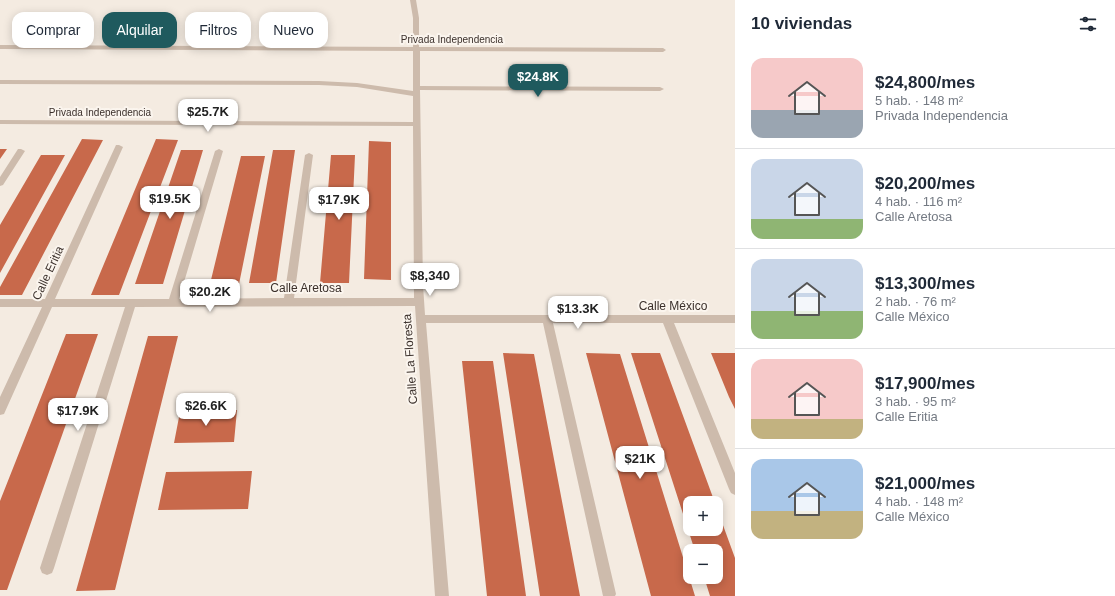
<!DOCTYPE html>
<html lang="es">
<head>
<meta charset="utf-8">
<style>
	:root { --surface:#fff; --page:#f2f2f3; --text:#1f2937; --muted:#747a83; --line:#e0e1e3; --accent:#1f5a5e }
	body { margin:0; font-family:Helvetica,sans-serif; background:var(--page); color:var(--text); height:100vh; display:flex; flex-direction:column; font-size:15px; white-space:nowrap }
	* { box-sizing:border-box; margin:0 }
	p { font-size:13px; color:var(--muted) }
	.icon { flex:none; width:22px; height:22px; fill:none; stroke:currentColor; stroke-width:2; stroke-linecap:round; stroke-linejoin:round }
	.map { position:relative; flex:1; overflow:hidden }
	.details { display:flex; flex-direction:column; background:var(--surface); width:380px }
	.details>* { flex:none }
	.hud { position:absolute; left:12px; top:12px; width:380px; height:36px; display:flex; gap:8px }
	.controls { position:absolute; left:683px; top:496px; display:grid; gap:8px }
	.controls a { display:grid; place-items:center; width:40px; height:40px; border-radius:8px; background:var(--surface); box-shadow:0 2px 10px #0003; font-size:20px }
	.price { position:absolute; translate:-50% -34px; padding:0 9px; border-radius:8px; background:#fff; color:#222; font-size:13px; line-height:26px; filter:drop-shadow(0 1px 2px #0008) }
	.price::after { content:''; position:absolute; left:50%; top:24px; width:12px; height:9px; margin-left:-6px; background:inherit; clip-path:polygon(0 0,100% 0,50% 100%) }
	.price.current { background:var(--accent); color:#fff }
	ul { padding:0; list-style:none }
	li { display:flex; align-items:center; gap:12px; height:100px; padding:0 16px }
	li+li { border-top:1px solid var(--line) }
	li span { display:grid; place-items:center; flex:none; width:112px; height:80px; border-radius:12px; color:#555 }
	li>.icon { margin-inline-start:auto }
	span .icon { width:48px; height:48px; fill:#fffc; stroke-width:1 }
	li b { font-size:17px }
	h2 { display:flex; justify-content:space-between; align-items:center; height:48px; padding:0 16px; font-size:17px }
	.pill { padding:0 14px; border-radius:12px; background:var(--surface); box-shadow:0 2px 10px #0003; font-size:14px; line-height:36px }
	.pill.current { background:var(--accent); color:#fff }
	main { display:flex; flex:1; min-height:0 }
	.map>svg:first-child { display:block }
</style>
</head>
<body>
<main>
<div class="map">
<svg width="735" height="596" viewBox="0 0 735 596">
	<rect width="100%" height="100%" fill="#f4ebe1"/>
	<path fill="#c8694b" d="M82 139 103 140 22 295H0V287Z
		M156 139 178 140 119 295H91Z
		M369 141 391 142V280L364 279Z
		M0 149H7L0 159Z
		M181 150H203L163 284H135Z
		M273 150H295L276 283H249Z
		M41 155H65L0 273V225Z
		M331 155H355L349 283H320Z
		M241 156H265L239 284H210Z
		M66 334H98L7 590H0V501Z
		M148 336H178L115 590 76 591Z
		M503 353 534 354 580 596H540Z
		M586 353 620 354 695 596H651Z
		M631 353H660L715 503H690V529H716V506L735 558V596H710L704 577H716V551H695Z
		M711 353H735V409L729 397Z
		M462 361H493L526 596H487Z
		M237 410 234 442 174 443 180 412Z
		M252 471 248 509 158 510 166 472Z"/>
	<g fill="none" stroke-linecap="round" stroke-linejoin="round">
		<path fill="#cdbbac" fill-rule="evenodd" d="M410 0H416L419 18V47L663 48 666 50 663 52 420 51V86L660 87 664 89 660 91 420 90 423 285 425 315H735V323H674L735 473V495L731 493 729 489 663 323H553L616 594 615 596H603L543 323H426L449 596H435L415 306 135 307 54 568 52 573 47 575 42 573 40 568 125 307H52L4 414 0 415V397L42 307H0V299H45L116 145H119L123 147 55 299H169L215 151 219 149 223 151 179 299 284 298 305 155 309 153 313 155 294 298H414L413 126 0 124V120L413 122V96L357 87 319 85 0 84V80L319 81 357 83 413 91V51L0 49V45L413 47V18Z
			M18 149H21L25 151 3 185 0 186V177Z"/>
	</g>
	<g text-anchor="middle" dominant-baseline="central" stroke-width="4" stroke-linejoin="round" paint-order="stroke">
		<g font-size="10" fill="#3b302b" stroke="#fbf5ee">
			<text x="452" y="39">Privada Independencia</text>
			<text x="100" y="112">Privada Independencia</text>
		</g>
		<g font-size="12" fill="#3b302b" stroke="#fbf5ee">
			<text transform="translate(48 273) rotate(-65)">Calle Eritia</text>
			<text x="306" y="288">Calle Aretosa</text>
			<text x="673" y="306">Calle México</text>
			<text transform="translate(410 359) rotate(-94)">Calle La Floresta</text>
		</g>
	</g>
</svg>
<div class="controls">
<a>+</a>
<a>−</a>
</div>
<b class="price current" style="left:538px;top:98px">$24.8K</b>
<b class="price" style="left:208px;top:133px">$25.7K</b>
<b class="price" style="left:170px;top:220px">$19.5K</b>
<b class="price" style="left:339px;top:221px">$17.9K</b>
<b class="price" style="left:430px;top:297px">$8,340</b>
<b class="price" style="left:210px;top:313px">$20.2K</b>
<b class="price" style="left:578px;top:330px">$13.3K</b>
<b class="price" style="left:206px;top:427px">$26.6K</b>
<b class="price" style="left:78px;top:432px">$17.9K</b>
<b class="price" style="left:640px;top:480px">$21K</b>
<div class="hud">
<a class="pill">Comprar</a>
<a class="pill current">Alquilar</a>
<a class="pill">Filtros</a>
<a class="pill">Nuevo</a>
</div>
</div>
<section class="details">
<h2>10 viviendas<svg class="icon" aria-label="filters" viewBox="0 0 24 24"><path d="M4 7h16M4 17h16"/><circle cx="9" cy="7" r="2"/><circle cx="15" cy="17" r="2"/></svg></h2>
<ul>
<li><span style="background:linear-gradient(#f6c9c9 65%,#9aa5b1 0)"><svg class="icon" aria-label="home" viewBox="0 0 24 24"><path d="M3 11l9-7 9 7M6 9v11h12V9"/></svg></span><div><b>$24,800/mes</b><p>5 hab. · 148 m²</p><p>Privada Independencia</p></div></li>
<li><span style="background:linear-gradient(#c9d6e8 75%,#8fb573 0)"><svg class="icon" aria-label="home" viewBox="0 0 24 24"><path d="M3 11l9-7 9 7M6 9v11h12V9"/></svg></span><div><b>$20,200/mes</b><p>4 hab. · 116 m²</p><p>Calle Aretosa</p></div></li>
<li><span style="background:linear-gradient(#c9d6e8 65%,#8fb573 0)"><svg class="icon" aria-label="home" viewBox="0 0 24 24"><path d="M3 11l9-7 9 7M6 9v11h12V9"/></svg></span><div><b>$13,300/mes</b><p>2 hab. · 76 m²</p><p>Calle México</p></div></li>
<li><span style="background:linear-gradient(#f6c9c9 75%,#c2b280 0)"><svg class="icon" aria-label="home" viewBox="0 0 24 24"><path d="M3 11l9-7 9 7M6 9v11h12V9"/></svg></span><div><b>$17,900/mes</b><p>3 hab. · 95 m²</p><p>Calle Eritia</p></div></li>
<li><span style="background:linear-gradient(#a9c7e8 65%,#c2b280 0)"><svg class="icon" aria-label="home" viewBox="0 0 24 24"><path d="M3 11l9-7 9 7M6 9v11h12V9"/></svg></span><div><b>$21,000/mes</b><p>4 hab. · 148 m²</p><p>Calle México</p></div></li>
</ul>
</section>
</main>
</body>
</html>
